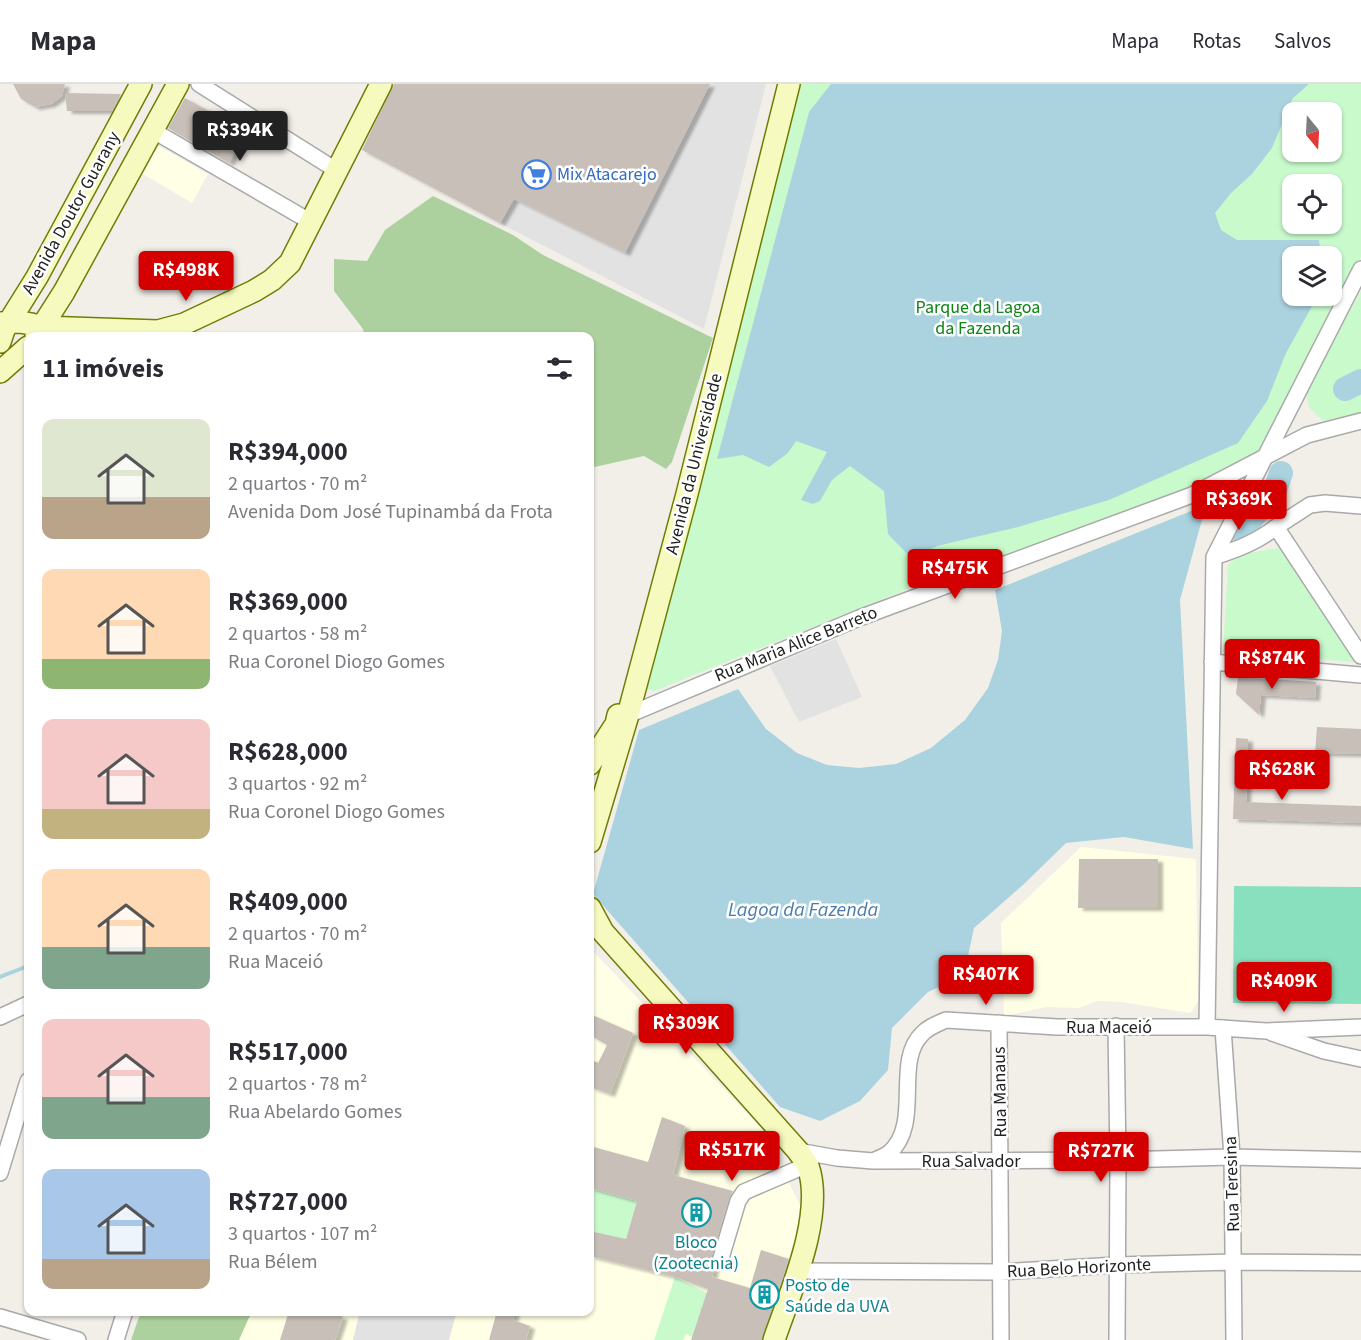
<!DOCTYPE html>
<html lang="pt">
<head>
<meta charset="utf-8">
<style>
	:root { --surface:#fff; --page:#f7f7f7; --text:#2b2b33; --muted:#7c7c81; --line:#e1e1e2; --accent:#d40000 }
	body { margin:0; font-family:"Source Sans 3",sans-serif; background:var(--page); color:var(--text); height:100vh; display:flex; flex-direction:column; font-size:22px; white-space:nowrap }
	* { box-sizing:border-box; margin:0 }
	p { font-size:20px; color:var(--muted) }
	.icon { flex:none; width:33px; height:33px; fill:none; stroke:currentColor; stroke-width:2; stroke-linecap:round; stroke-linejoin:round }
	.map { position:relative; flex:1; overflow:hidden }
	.panel { position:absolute; left:24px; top:248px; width:570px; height:984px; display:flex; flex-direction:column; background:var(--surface); border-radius:12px; box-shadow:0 2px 4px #0004 }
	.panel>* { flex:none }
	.needle { width:39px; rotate:162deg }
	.controls { position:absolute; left:1282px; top:18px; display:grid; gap:12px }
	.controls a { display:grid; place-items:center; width:60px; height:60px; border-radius:12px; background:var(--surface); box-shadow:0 2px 4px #0004; font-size:30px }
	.price { position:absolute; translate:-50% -51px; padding:0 14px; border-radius:6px; background:var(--accent); color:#fff; font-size:20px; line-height:39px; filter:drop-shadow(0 2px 3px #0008) }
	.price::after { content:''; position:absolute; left:50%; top:36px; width:18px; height:14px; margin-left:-9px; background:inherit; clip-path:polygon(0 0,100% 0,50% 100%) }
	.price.current { background:#222; color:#fff }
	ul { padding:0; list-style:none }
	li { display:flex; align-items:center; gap:18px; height:150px; padding:0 18px }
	li span { display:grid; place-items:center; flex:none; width:168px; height:120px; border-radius:12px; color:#555 }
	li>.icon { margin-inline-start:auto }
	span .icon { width:72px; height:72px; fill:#fffc; stroke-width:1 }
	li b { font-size:26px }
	h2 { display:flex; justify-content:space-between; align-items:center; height:72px; padding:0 18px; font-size:26px }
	header { display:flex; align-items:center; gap:36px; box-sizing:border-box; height:84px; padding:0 30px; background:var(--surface); border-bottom:2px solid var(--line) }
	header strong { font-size:28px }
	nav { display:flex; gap:33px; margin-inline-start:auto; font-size:21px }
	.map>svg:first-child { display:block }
</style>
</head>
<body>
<header>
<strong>Mapa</strong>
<nav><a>Mapa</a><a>Rotas</a><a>Salvos</a></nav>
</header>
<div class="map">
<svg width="1361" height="1256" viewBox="0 0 1361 1256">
	<defs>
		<filter id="shadow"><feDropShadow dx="5" dy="3" stdDeviation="1.5" flood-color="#0004"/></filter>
	</defs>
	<rect width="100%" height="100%" fill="#f2efe9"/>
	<path fill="#ffffe5" d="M157 61 208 90 192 119 143 90Z
		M1081 763 1196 775 1198 918 1190 929 1122 918 1097 917 1079 924 1046 923 1004 932 1001 839Z
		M590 864 762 1045 806 1133 764 1256H131L141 1227H590Z"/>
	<path fill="#add19e" d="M433 112 513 151 543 171 713 254 672 378 666 385 644 372 590 384V252H364L363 245 334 207V175L367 177 385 146Z
		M141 1227H252L239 1256H131Z"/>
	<path fill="#c8facc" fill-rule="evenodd" d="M795 0H1361V173L1264 364 1184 410 910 504 654 607 645 604ZM1293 28H1332V68H1293ZM1293 100H1332V140H1293ZM1293 172H1332V212H1293Z
		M1361 207V329L1323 337 1309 323 1306 309Z
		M1285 463 1358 572 1354 578 1223 568 1228 481 1242 470Z
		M590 1104 637 1117 626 1155 590 1147Z
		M675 1193 707 1209 692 1253 686 1250 683 1256H654Z"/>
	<path fill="#88e0be" d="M1234 802 1361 803V920L1233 919Z"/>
	<path fill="#e2e2e2" d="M578 0H766L704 245 500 139Z
		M836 555 862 613 799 638 770 582Z
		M360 1227H457L449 1256H353Z"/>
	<path fill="#aad3df" d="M831 0H1309L1293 14 1272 64 1252 90 1231 109 1215 129 1221 146 1237 156H1319L1321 172H1293V212H1316L1311 224 1286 269 1267 317 1238 359 1109 416 1018 443 937 462 912 475 888 450 884 407 850 382 832 396 820 417 813 420 801 416 827 368 796 357 788 369 769 383 743 371 717 375 809 28Z
		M1206 421 1180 516 1193 765 1124 753 1066 759 1024 800 974 844 964 891 928 908 892 944 888 986 860 1017 820 1037 780 1023 593 810 639 646 738 605 766 645 797 669 827 681 859 684 896 680 931 664 965 636 988 604 998 576 1002 547 995 506Z"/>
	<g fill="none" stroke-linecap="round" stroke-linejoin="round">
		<path stroke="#aad3df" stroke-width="4" d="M0 893 28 882"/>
		<path stroke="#aad3df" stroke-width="24" d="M1345 305 1361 297
			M1241 447 1274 409 1281 389"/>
	</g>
	<path fill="#c7bfb8" filter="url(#shadow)" d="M13 0H65L62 12 51 20 35 23 21 15Z
		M394 0H710L625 169 514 115 500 139 362 66Z
		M65 9 121 10 112 27H67Z
		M185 14 246 48 229 79 168 44Z
		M1238 593 1316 598 1315 614 1261 611 1259 631 1236 610Z
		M1317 643 1361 645V670L1315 669Z
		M1236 654 1248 655 1246 718 1361 722V739L1233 735Z
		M1079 775H1158V824H1078Z
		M590 930 633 949 610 1010 590 1003V975L598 979 607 961 590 951Z
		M662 1033 685 1042 673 1091 733 1107 729 1114 712 1171V1177L715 1181 712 1193 750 1204 761 1166 789 1175 762 1256H691L708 1205 675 1193 590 1172V1147L626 1155 637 1117 590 1104V1062L648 1078Z
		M289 1227H335V1230L343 1233 335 1256H280Z
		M497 1227H515L513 1236 530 1242 526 1256H489Z"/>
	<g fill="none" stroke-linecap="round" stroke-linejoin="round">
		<defs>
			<path id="street" d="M199 0 336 86
				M152 46 311 138
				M1361 422 1325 419 1310 421 1276 443 1361 572
				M1214 473C1238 465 1257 458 1276 443
				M1212 578 1361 591
				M628 631 859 534 1192 411 1307 351 1361 337
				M0 933 28 920
				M999 939 1001 1256
				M1116 942 1118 1076 1117 1256
				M1207 943 1214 473 1361 185
				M1223 944 1232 1073 1234 1256
				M1272 949 1324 967 1361 975
				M798 1067 837 1074 873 1077 1118 1076 1232 1073 1361 1076
				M873 1077C878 1075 885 1072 889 1069 923 1040 893 978 922 950 928 943 937 940 946 936L1057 943H1207L1266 947 1361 943
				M0 1089 28 997
				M721 1174 738 1117 744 1108 807 1081
				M797 1187 1000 1188 1116 1181 1234 1178 1361 1179
				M0 1233 78 1256
				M116 1256 125 1227"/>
			<path id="secondary" d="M0 239C16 237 27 238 42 243L158 247 184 240 254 207 272 196 290 179 381 0
				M36 252 64 208 178 0
				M0 258 4 246 37 193 141 0
				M0 288 28 263
				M590 680 616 640 618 631
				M590 758 628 631 687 410 789 0
				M590 824 603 848 798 1067C801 1072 806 1077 808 1082 825 1131 790 1209 774 1256"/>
		</defs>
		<use href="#street" stroke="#a9a9a9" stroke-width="18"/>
		<use href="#secondary" stroke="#707d05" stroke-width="24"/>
		<use href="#street" stroke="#fff" stroke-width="15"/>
		<use href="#secondary" stroke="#f7fabf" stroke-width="21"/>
	</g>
	<defs>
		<symbol id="supermarket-ring" viewBox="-11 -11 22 22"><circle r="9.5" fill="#fff" stroke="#3f7fe0" stroke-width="1.5"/><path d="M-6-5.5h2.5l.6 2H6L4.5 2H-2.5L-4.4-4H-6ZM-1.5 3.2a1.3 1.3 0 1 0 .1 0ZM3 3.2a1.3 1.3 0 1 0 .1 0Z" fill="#3f7fe0"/></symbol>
		<symbol id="building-ring" viewBox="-11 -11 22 22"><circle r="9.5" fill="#fff" stroke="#0f9aa8" stroke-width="1.5"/><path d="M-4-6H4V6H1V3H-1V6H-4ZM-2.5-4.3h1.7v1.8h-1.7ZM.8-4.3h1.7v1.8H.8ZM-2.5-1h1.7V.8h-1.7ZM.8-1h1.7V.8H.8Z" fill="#0f9aa8"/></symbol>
	</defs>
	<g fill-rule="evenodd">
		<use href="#supermarket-ring" x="520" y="74" width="33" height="33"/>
		<use href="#building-ring" x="680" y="1112" width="33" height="33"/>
		<use href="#building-ring" x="748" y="1194" width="33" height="33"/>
	</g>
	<g text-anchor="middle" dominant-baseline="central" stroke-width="5" stroke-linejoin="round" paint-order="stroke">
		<g font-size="18" fill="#366cbe" stroke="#fff" text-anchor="start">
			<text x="557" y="90">Mix Atacarejo</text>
		</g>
		<g font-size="18" fill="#222" stroke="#fff">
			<text transform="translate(71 129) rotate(-61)">Avenida Doutor Guarany</text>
			<text transform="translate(694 380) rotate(-76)">Avenida da Universidade</text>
			<text transform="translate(796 560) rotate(-22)">Rua Maria Alice Barreto</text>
			<text x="1109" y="943">Rua Maceió</text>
			<text transform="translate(1000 1008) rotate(-91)">Rua Manaus</text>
			<text x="971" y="1077">Rua Salvador</text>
			<text transform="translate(1232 1100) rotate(-92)">Rua Teresina</text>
			<text transform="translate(1079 1184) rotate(-3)">Rua Belo Horizonte</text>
		</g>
		<g font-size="18" fill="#0c8416" stroke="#fff">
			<text x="978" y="223">Parque da Lagoa<tspan x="978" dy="21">da Fazenda</tspan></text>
		</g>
		<g font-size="18" fill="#0d838f" stroke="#fff">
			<text x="696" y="1158">Bloco<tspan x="696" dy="21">(Zootecnia)</tspan></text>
			<text x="785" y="1201" text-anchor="start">Posto de<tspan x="785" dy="21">Saúde da UVA</tspan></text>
		</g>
		<g font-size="20" font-style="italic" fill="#4a7aab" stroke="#fff">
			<text x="803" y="826">Lagoa da Fazenda</text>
		</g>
	</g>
</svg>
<div class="controls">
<a><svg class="needle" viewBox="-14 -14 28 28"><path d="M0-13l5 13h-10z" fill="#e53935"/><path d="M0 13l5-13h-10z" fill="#7c7c81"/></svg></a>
<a><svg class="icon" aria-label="locate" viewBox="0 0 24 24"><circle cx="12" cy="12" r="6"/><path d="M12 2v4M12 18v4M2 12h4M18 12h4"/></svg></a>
<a><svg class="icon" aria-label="layers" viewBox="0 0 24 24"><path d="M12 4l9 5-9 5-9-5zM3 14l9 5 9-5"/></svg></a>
</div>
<b class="price current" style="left:240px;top:78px">R$394K</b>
<b class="price" style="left:186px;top:218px">R$498K</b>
<b class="price" style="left:1239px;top:447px">R$369K</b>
<b class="price" style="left:955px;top:516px">R$475K</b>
<b class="price" style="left:1272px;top:606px">R$874K</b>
<b class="price" style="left:1282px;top:717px">R$628K</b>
<b class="price" style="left:986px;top:922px">R$407K</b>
<b class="price" style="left:1284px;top:929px">R$409K</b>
<b class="price" style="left:686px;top:971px">R$309K</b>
<b class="price" style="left:732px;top:1098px">R$517K</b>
<b class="price" style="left:1101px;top:1099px">R$727K</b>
<section class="panel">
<h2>11 imóveis<svg class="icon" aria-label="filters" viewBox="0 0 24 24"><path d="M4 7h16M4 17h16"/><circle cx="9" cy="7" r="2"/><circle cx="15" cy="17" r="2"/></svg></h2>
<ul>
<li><span style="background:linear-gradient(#dfe7d0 65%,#b9a48a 0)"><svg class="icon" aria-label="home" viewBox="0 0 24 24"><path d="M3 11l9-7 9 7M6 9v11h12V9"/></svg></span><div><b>R$394,000</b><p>2 quartos · 70 m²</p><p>Avenida Dom José Tupinambá da Frota</p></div></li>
<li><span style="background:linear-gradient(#ffd9b3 75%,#8fb573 0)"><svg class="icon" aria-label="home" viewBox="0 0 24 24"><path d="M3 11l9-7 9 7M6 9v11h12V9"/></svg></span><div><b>R$369,000</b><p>2 quartos · 58 m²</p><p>Rua Coronel Diogo Gomes</p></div></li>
<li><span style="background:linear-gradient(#f6c9c9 75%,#c2b280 0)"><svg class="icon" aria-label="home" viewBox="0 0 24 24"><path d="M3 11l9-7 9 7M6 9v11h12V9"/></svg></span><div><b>R$628,000</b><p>3 quartos · 92 m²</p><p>Rua Coronel Diogo Gomes</p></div></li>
<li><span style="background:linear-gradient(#ffd9b3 65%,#7fa58c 0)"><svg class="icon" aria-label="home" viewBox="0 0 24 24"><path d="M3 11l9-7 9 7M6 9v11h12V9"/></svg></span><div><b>R$409,000</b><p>2 quartos · 70 m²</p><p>Rua Maceió</p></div></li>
<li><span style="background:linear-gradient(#f6c9c9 65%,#7fa58c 0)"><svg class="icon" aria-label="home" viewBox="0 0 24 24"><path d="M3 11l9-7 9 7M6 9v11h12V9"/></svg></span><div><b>R$517,000</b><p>2 quartos · 78 m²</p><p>Rua Abelardo Gomes</p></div></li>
<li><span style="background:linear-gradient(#a9c7e8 75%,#b9a48a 0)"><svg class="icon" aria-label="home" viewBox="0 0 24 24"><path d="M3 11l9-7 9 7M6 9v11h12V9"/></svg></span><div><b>R$727,000</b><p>3 quartos · 107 m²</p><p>Rua Bélem</p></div></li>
</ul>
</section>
</div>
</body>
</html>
